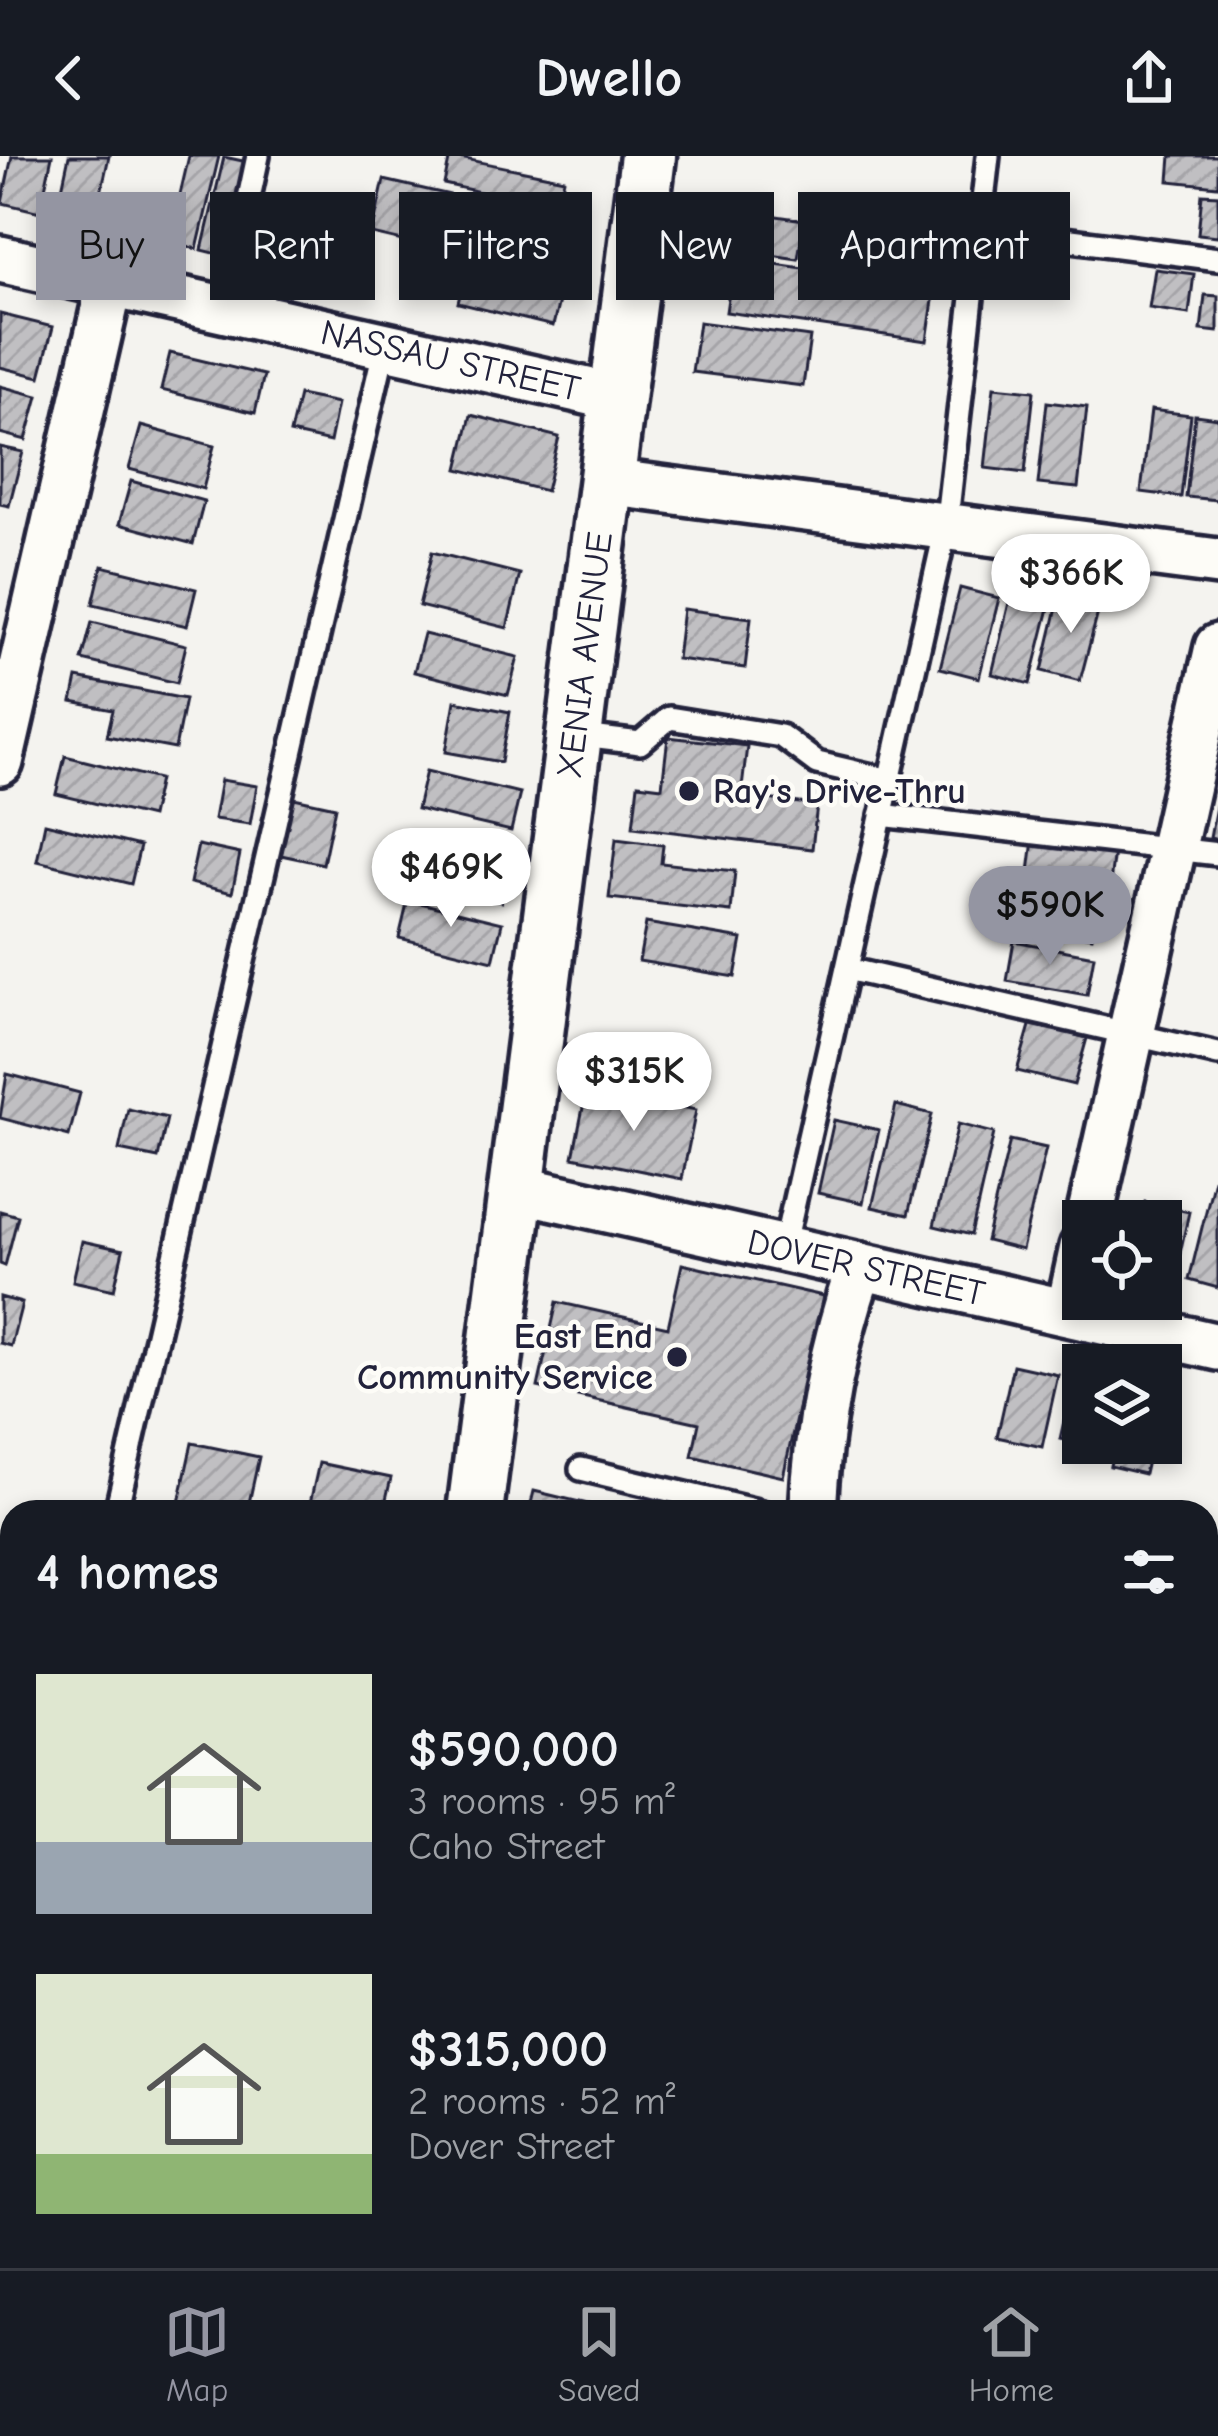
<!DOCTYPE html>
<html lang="en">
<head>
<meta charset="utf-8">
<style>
	:root { --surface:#171b24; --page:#20242c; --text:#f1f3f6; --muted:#9ea1a6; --line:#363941; --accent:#9495a2 }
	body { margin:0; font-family:"Comic Neue",sans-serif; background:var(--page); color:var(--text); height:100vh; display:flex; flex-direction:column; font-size:45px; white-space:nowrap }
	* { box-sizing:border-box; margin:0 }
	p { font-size:39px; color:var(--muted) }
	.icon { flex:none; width:66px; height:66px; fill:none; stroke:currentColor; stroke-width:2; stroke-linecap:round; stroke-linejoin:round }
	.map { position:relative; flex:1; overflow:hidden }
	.side { position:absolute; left:0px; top:1344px; width:1218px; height:768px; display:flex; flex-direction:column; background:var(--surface); border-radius:36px 36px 0 0; box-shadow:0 6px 18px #0003 }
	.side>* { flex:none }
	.guide { position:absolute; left:36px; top:36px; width:1146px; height:108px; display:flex; gap:24px }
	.controls { position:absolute; left:1062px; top:1044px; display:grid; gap:24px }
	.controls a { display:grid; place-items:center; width:120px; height:120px; border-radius:0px; background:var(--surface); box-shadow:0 6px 18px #0003; font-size:60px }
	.price { position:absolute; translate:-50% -102px; padding:0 27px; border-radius:42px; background:#fff; color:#222; font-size:39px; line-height:78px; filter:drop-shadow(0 3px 6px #0008) }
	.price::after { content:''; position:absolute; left:50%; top:72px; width:36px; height:27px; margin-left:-18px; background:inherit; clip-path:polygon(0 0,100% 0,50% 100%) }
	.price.current { background:var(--accent); color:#111 }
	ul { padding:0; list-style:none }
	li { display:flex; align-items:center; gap:36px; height:300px; padding:0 36px }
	li span { display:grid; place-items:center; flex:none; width:336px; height:240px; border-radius:0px; color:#555 }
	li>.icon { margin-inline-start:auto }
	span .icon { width:144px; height:144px; fill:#fffc; stroke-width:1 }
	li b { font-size:51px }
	h2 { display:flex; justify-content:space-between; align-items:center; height:144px; padding:0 36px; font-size:51px }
	.tag { padding:0 42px; border-radius:0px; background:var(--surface); box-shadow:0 6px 18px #0003; font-size:42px; line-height:108px }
	.tag.current { background:var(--accent); color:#111 }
	header { display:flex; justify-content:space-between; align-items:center; height:156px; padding:0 36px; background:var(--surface); font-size:54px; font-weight:700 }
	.dock { display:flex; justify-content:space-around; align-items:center; height:168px; border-top:3px solid var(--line); background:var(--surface); font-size:33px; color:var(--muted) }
	.dock a { display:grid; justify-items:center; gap:6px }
	.dock .current { color:var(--accent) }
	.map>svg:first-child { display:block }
</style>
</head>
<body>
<header><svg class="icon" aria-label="back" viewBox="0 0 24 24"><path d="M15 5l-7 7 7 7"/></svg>Dwello<svg class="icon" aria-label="share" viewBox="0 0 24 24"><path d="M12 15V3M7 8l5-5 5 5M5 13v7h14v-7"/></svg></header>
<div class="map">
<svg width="1218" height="2112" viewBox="0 0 1218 2112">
	<defs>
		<pattern id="building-hatch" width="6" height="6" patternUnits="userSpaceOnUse" patternTransform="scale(3)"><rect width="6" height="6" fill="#c0bfc2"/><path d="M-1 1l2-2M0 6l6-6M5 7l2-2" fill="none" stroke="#a5a4a8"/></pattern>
	</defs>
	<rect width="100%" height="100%" fill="#f4f3ef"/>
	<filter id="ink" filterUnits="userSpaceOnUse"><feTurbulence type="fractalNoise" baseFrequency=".00833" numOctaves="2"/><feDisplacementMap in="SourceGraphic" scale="24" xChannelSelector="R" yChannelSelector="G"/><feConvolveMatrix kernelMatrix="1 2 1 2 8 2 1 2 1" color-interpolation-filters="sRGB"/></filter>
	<g filter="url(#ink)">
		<path fill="url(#building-hatch)" stroke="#22223b" stroke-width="3" d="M12 0H52L40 56 2 47Z
			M69 0H109L94 69 56 61Z
			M189 0H219L197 93 169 86Z
			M450 0 564 23 557 53 444 28Z
			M1171 0H1218V30L1169 25Z
			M224 1 252 7 230 101 202 94Z
			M384 24 586 70 574 125 372 78Z
			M1202 38 1218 39V80L1198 78Z
			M708 50 804 64 798 103 702 89Z
			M734 102 935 131 927 185 726 156Z
			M467 109 562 132 553 170 458 147Z
			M1155 113 1194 118 1189 158 1149 152Z
			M1205 139 1218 140V176L1201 174Z
			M0 158 53 171 40 221 0 211Z
			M699 166 810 181 803 230 692 216Z
			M170 197 264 219 255 257 161 234Z
			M0 230 38 240 26 284 0 277Z
			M994 231 1034 235 1025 317 985 312Z
			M299 239 338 247 330 286 290 277Z
			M1047 246 1087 251 1078 332 1038 328Z
			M1151 254 1191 259 1181 341 1141 336Z
			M471 259 559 281 546 335 458 313Z
			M1195 259 1218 262V344L1186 341Z
			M141 270 214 290 203 333 129 313Z
			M0 291 23 296 9 350 0 348Z
			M131 325 204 345 193 388 119 368Z
			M432 396 520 418 507 472 419 450Z
			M102 410 196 433 187 470 93 448Z
			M960 432 999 442 979 522 940 512Z
			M1061 435 1101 445 1080 525 1042 515Z
			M1011 438 1050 448 1030 528 992 518Z
			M683 453 751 462 745 512 677 503Z
			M92 466 186 489 177 527 82 504Z
			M424 478 518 501 508 539 414 516Z
			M77 522 185 543 175 593 107 580 113 554 72 546Z
			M455 545 510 556 501 606 446 596Z
			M668 581 747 590 741 640 817 649 812 693 633 671 638 628 662 631Z
			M65 600 159 623 151 661 56 638Z
			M426 615 520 637 511 675 417 653Z
			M221 624 257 630 250 668 214 663Z
			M1218 640V684L1210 682Z
			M294 642 335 651 323 708 281 699Z
			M45 667 140 690 131 728 37 705Z
			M1034 676 1115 687 1110 727 1029 716Z
			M616 683 663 689 661 707 735 715 731 756 609 742Z
			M416 686 510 708 501 746 407 723Z
			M198 689 240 698 232 737 190 727Z
			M1019 726 1100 741 1092 781 1012 766Z
			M408 744 502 767 493 805 399 782Z
			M646 767 742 783 735 821 639 805Z
			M1014 785 1094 800 1087 839 1007 825Z
			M1031 866 1087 882 1074 929 1017 915Z
			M7 918 80 937 69 980 0 962Z
			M587 932 696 954 682 1023 573 1001Z
			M896 949 932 958 908 1059 872 1051Z
			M128 953 167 962 158 1002 119 994Z
			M834 964 879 974 863 1047 818 1037Z
			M958 968 994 977 971 1079 934 1070Z
			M1010 984 1046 992 1022 1094 986 1085Z
			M1215 1019 1218 1020V1132L1189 1124Z
			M1145 1046 1189 1056 1176 1116 1161 1112V1065H1141Z
			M0 1055 18 1060 5 1110 0 1108Z
			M82 1085 123 1094 114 1134 73 1125Z
			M682 1108 823 1140 783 1321 692 1300 699 1267 538 1231 557 1146 668 1171Z
			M0 1141 22 1147 11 1190 0 1187Z
			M1013 1209 1058 1219 1042 1291 997 1281Z
			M1076 1211 1083 1212V1287H1106L1105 1293 1060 1283Z
			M192 1287 259 1301 247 1356H177Z
			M1115 1287H1151L1144 1318 1110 1310Z
			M319 1307 391 1322 383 1356H308Z
			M534 1335 621 1356H529Z
			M0 1504 12 1507V1613L0 1610V1584L6 1554 0 1553Z
			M1206 1857 1218 1860 1206 1922Z
			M1218 1897V1962L1206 1959Z
			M153 2100V2112H72L71 2103Z
			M207 2100H326L327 2112H207Z
			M452 2100H678L675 2112H450Z"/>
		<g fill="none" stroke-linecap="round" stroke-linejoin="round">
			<defs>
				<path id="service" d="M979 72 1218 103
					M225 154 258 0
					M574 579 640 587 669 562 781 580 817 607 890 624
					M881 659 1218 698
					M847 813 1218 898
					M784 1092 946 372 988 0
					M581 1313 762 1356
					M116 1356 385 190
					M1206 1491 1218 1494
					M1054 2100 1107 2112"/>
				<g id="minor">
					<path id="s1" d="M0 103 618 242"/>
					<path d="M607 326 1218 406"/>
					<path d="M0 606 110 128"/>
					<path id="s2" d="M515 1032 1218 1191"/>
					<path d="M1089 1065 1218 491"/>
					<path d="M1069 1156 1083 1091"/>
					<path d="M813 1356C817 1272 833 1189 860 1110"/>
					<path d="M0 1458 12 1461"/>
					<path d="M1206 1796 1218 1798"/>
					<path d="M0 1886 12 1885"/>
					<path d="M27 2100 28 2112"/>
					<path d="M772 2112V2100"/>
				</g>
				<g id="tertiary">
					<path id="s3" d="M475 1356 648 0"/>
					<path d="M385 2112 387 2100"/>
				</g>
			</defs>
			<use href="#service" stroke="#22223b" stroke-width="30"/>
			<use href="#minor" stroke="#22223b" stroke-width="54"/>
			<use href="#tertiary" stroke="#22223b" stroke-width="63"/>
			<use href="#service" stroke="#fdfcf7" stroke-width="21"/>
			<use href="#minor" stroke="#fdfcf7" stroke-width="45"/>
			<use href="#tertiary" stroke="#fdfcf7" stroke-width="54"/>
		</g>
	</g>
	<g fill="#22223b" stroke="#fdfcf7" stroke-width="4.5">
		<circle cx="689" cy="635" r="12"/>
		<circle cx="677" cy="1201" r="12"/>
	</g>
	<g text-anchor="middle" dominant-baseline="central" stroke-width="9" stroke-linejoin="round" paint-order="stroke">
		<g font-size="36" fill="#22223b" stroke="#fdfcf7">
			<text stroke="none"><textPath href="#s1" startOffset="462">NASSAU STREET</textPath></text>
			<text stroke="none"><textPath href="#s3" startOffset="864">XENIA AVENUE</textPath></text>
			<text stroke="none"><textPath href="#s2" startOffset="360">DOVER STREET</textPath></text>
		</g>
		<g font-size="36" font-weight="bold" fill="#22223b" stroke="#fdfcf7" text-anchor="start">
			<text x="713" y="635">Ray's Drive-Thru</text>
			<text x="653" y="1180" text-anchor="end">East End<tspan x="653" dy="41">Community Service</tspan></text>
		</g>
	</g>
</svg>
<div class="controls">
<a><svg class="icon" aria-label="locate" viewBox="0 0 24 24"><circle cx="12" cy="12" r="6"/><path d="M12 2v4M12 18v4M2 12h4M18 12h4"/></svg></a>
<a><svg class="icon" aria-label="layers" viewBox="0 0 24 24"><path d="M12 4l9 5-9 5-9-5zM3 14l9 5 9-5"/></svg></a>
</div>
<b class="price" style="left:1071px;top:480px">$366K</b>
<b class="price" style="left:451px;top:774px">$469K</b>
<b class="price current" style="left:1050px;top:812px">$590K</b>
<b class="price" style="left:634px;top:978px">$315K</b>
<div class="guide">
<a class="tag current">Buy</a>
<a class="tag">Rent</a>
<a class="tag">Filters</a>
<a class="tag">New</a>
<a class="tag">Apartment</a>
</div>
<section class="side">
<h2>4 homes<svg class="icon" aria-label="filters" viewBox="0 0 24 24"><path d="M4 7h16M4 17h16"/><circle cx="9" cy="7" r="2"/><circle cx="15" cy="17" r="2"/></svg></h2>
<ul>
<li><span style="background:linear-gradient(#dfe7d0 70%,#9aa5b1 0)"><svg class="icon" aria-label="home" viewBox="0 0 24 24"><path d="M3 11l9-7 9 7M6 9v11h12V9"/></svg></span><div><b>$590,000</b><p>3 rooms · 95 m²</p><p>Caho Street</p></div></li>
<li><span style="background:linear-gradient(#dfe7d0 75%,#8fb573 0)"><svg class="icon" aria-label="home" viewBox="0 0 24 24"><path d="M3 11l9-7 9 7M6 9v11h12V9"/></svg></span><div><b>$315,000</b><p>2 rooms · 52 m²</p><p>Dover Street</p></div></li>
</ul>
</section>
</div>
<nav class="dock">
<a class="current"><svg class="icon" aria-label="map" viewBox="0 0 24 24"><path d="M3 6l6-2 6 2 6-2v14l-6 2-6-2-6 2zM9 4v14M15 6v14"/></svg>Map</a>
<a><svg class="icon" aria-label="saved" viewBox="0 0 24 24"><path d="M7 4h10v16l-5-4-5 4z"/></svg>Saved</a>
<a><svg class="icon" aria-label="home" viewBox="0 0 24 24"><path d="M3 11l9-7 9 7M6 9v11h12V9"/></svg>Home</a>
</nav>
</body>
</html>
